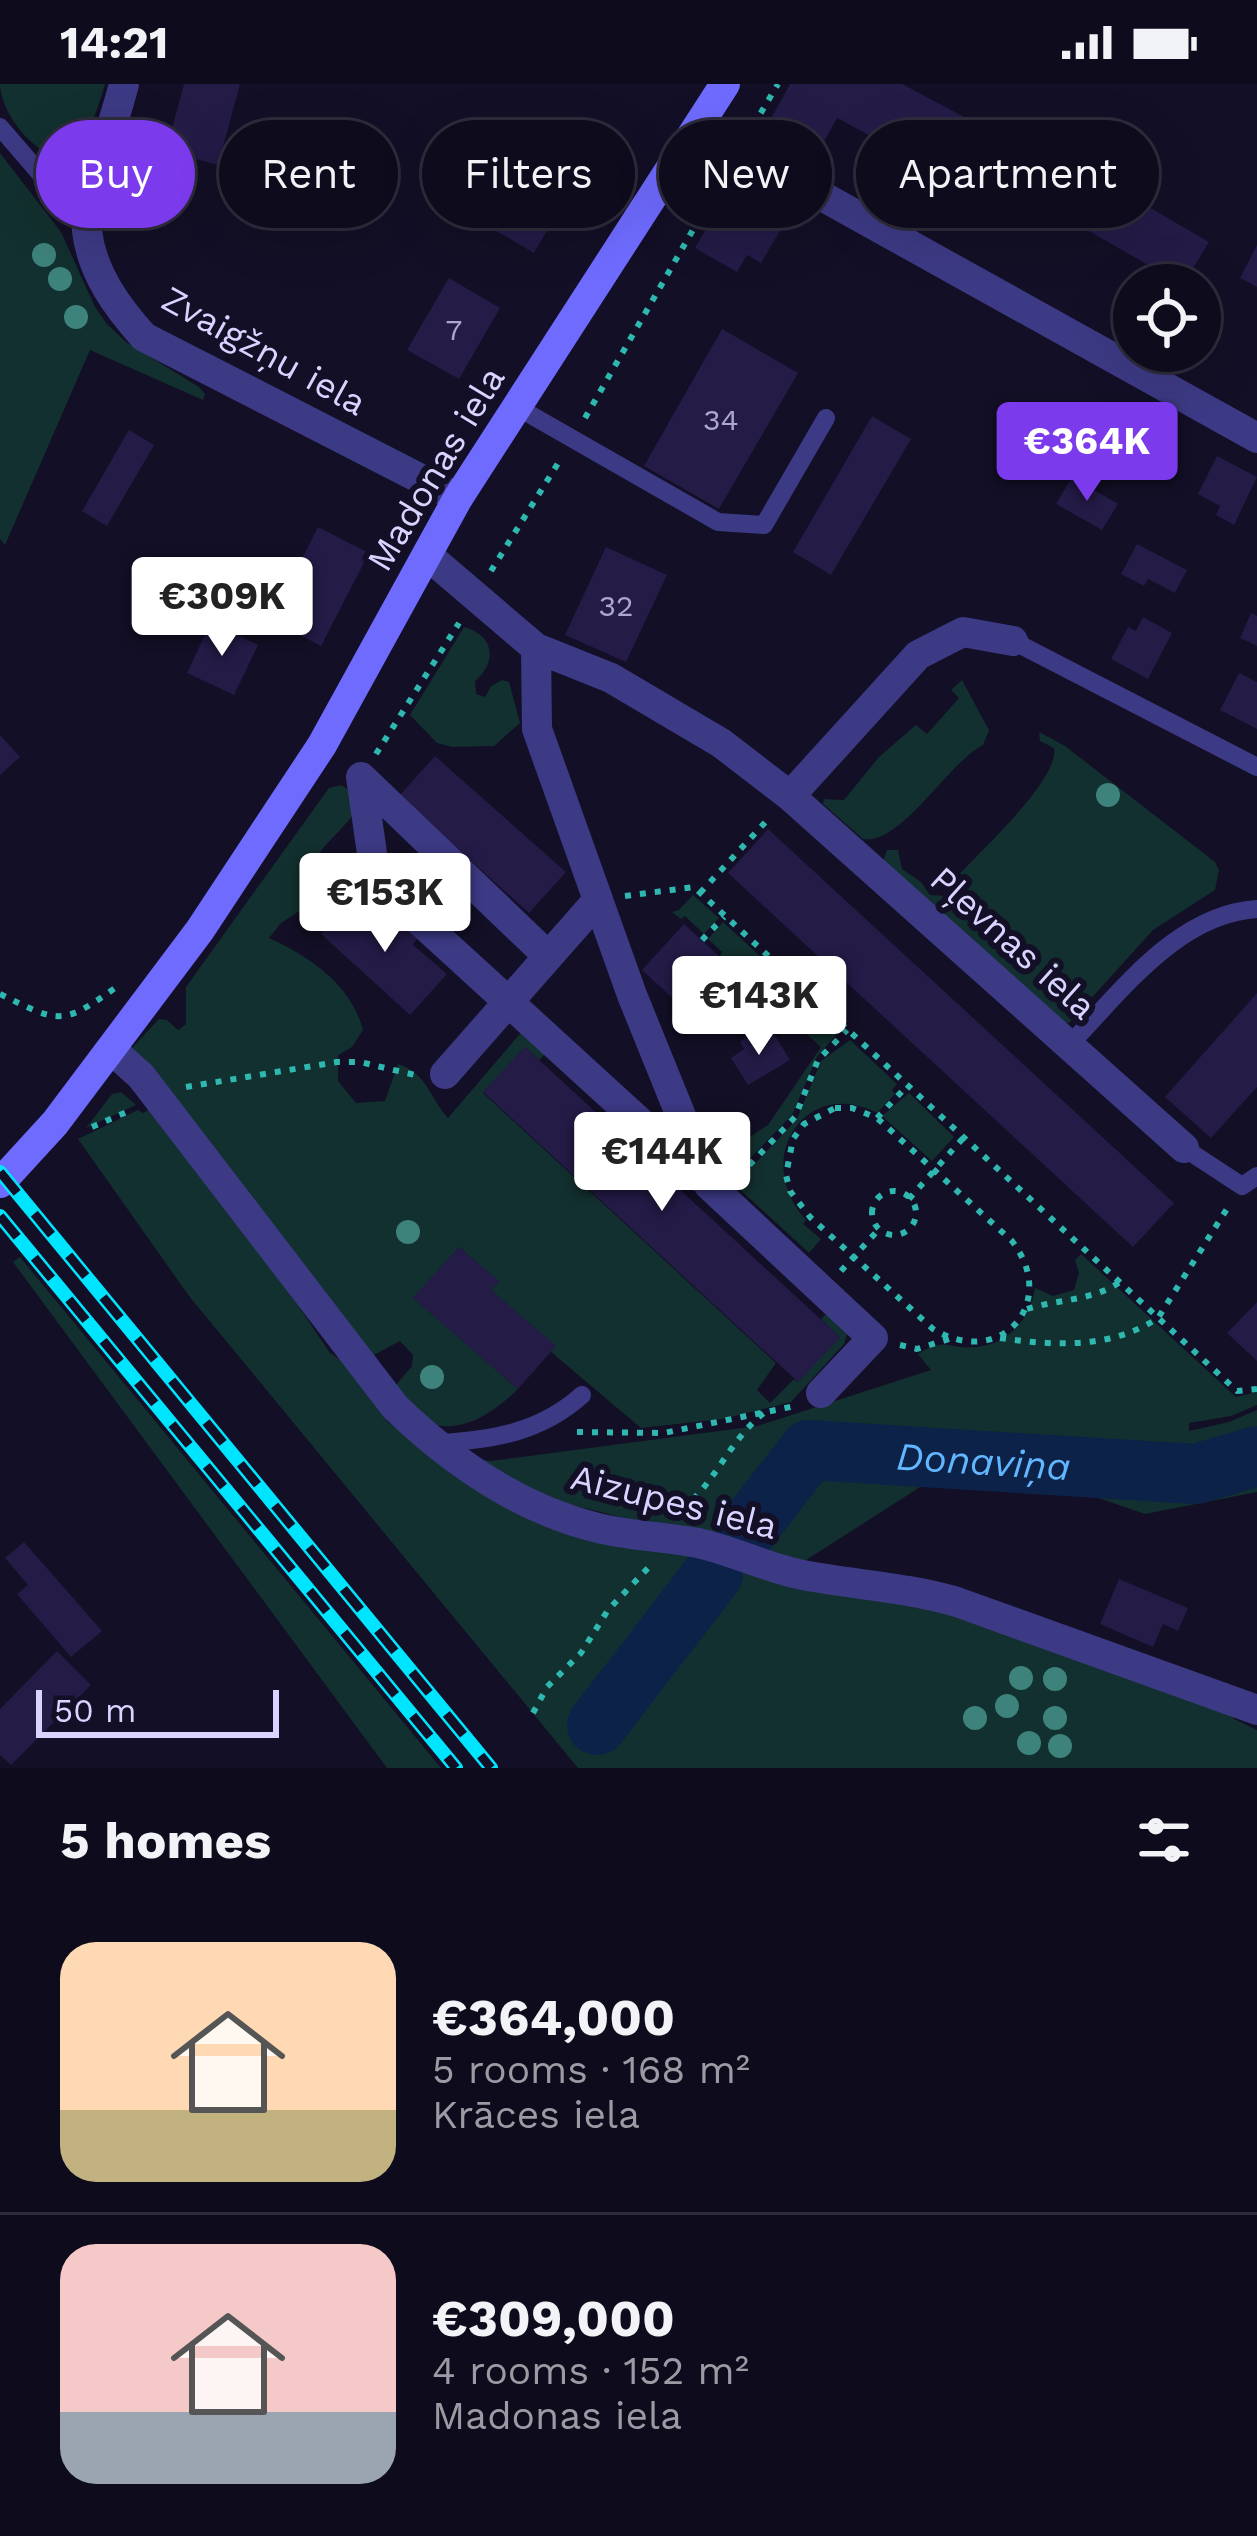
<!DOCTYPE html>
<html lang="en">
<head>
<meta charset="utf-8">
<style>
	:root { --surface:#0e0b1c; --page:#171425; --text:#f1f3f6; --muted:#9b9ba3; --line:#2e2b3b; --accent:#7c3aed }
	body { margin:0; font-family:"Work Sans",sans-serif; background:var(--page); color:var(--text); height:100vh; display:flex; flex-direction:column; font-size:45px; white-space:nowrap }
	* { box-sizing:border-box; margin:0 }
	p { font-size:39px; color:var(--muted) }
	.icon { flex:none; width:66px; height:66px; fill:none; stroke:currentColor; stroke-width:2; stroke-linecap:round; stroke-linejoin:round }
	.map { position:relative; height:1684px; overflow:hidden }
	.sheet { display:flex; flex-direction:column; background:var(--surface); flex:1 }
	.sheet>* { flex:none }
	.banner { position:absolute; left:36px; top:36px; width:1185px; height:108px; display:flex; gap:24px }
	.fabs { position:absolute; left:1113px; top:180px; display:grid; gap:24px }
	.fabs a { display:grid; place-items:center; width:108px; height:108px; border-radius:50%; background:var(--surface); box-shadow:0 12px 48px #0002,0 0 0 3px var(--line); font-size:60px }
	.scale { position:absolute; left:36px; bottom:30px; width:243px; box-sizing:border-box; padding-left:12px; border:6px solid #d9d4ff; border-top:0; font-size:33px; line-height:42px; white-space:nowrap; color:#d9d4ff; -webkit-text-stroke:9px #130f26; paint-order:stroke }
	.price { position:absolute; translate:-50% -102px; padding:0 27px; border-radius:12px; background:#fff; color:#222; font-size:39px; line-height:78px; filter:drop-shadow(0 3px 6px #0008) }
	.price::after { content:''; position:absolute; left:50%; top:72px; width:36px; height:27px; margin-left:-18px; background:inherit; clip-path:polygon(0 0,100% 0,50% 100%) }
	.price.on { background:var(--accent); color:#fff }
	ul { padding:0; list-style:none }
	li { display:flex; align-items:center; gap:36px; height:300px; padding:0 60px }
	li+li { border-top:3px solid var(--line) }
	li span { display:grid; place-items:center; flex:none; width:336px; height:240px; border-radius:36px; color:#555 }
	li>.icon { margin-inline-start:auto }
	span .icon { width:144px; height:144px; fill:#fffc; stroke-width:1 }
	li b { font-size:51px }
	h2 { display:flex; justify-content:space-between; align-items:center; height:144px; padding:0 60px; font-size:51px }
	.tag { padding:0 42px; border-radius:54px; background:var(--surface); box-shadow:0 12px 48px #0002,0 0 0 3px var(--line); font-size:42px; line-height:108px }
	.tag.on { background:var(--accent); color:#fff }
	.status { display:flex; justify-content:space-between; align-items:center; height:84px; padding:0 60px; background:var(--surface); direction:ltr }
	.status svg { height:33px; fill:currentColor }
	.map>svg:first-child { display:block }
</style>
</head>
<body>
<div class="status"><b>14:21</b><svg viewBox="0 0 49 12"><path d="M0 12V9h3v3zM5 12V6h3v6zM10 12V3h3v9zM15 12V0h3v12zM26 1h20v11H26zM47 4h2v5h-2z"/></svg></div>
<div class="map">
<svg width="1257" height="1684" viewBox="0 0 1257 1684">
	<rect width="100%" height="100%" fill="#130f26"/>
	<path fill="#12302f" d="M0 0H105C101 15 86 61 74 68 40 85 0 28 0 0Z
		M0 69 61 148 95 223 107 240 126 258 199 303 205 310 203 316 90 266 5 461 0 455Z
		M464 543C494 551 498 578 475 597L476 610 485 613 491 602 502 596 509 598 520 639 494 662 452 663 437 659 410 631Z
		M962 596 989 646 983 661C948 679 900 762 863 755L823 720 824 715 844 716 879 673 916 641 927 650 959 614 951 606Z
		M1039 648 1065 662 1215 778 1219 786 1215 806 1153 846 1069 939 1060 940 883 777 887 766H898L902 785 921 798 930 811 948 812 952 798C975 772 1060 696 1054 664L1040 657Z
		M341 701 353 708 358 724C330 764 304 766 307 822L281 839 269 854C310 873 351 900 363 946L352 963 338 971V997L356 1019 385 1017 398 980C428 990 429 1013 448 1034L524 945 548 967 539 976 525 963 483 1009 776 1279 757 1306 770 1319 794 1295 798 1298 839 1253 821 1235 829 1227 848 1247 844 1260 791 1318 722 1335 641 1344 551 1268 555 1262 491 1206 498 1197 459 1163 414 1214 518 1305C494 1329 454 1357 419 1333 410 1327 402 1311 396 1301L412 1282 413 1271 400 1257 372 1272 130 966 159 935 167 936 178 946 186 940V903L329 704Z
		M693 811 719 834 704 850 685 832 681 835 672 828 679 826Z
		M723 838 840 946 817 973 792 1031 729 1096 713 1077 768 1041 821 963 720 872 722 868 708 855Z
		M850 956 897 1000 892 1006 895 1010 877 1029C805 992 751 1075 806 1136L803 1140 821 1155 809 1169 735 1101 797 1035 821 977Z
		M121 1008 136 1021 86 1044 112 1010Z
		M909 1009 954 1053 932 1077 882 1032Z
		M150 1025 285 1202 330 1269 344 1278 388 1338 463 1393 915 1516 1230 1626 1234 1635 1257 1646V1684H578L189 1212 78 1055 138 1026 143 1029Z
		M1081 1170 1236 1313 1257 1308V1321L1231 1332 1189 1339V1347L1229 1338 1257 1326V1408L1145 1430 1037 1393 942 1389 800 1480 585 1424 553 1421 479 1375 490 1377 757 1342 931 1286 918 1270C948 1252 948 1266 976 1263 1009 1260 1030 1235 1035 1204L1053 1212 1074 1206 1079 1189 1075 1176Z
		M20 1173 441 1684H387L13 1178Z"/>
	<g fill="none" stroke-linecap="round" stroke-linejoin="round">
		<g stroke="#0c2248" stroke-width="60">
			<path id="s1" d="M747 1446 809 1366 1196 1390 1257 1372"/>
			<path d="M597 1641 713 1490"/>
		</g>
	</g>
	<path fill="#241b47" d="M184 0H240L218 81 166 67Z
		M790 0H902L1049 78 1021 132 837 34 820 65 769 38Z
		M520 40 587 78 534 169 467 130Z
		M1087 87 1209 158 1183 201 1061 131Z
		M731 102 787 135 761 179 747 171 737 188 695 164Z
		M1257 161V203L1240 194Z
		M449 194 500 224 459 295 407 266Z
		M722 245 798 289 719 425 644 382Z
		M1112 319 1151 341 1144 354 1153 359 1138 386 1090 359Z
		M872 332 911 355 831 491 793 468Z
		M129 346 154 361 107 442 82 427Z
		M1217 372 1257 393 1234 441 1216 431 1220 422 1198 410Z
		M1072 393 1118 420 1102 446 1056 420Z
		M318 443 369 469 321 562 271 536Z
		M1137 460 1187 486 1175 509 1148 495 1144 502 1121 490Z
		M606 463 667 491 626 578 565 551Z
		M1251 529 1257 532V562L1240 554Z
		M1143 533 1172 549 1148 595 1111 575 1128 543 1136 547Z
		M211 538 258 561 234 611 187 589Z
		M1239 589 1257 598V645L1220 626Z
		M0 651 20 673 0 691Z
		M435 672 566 788 529 829 399 712Z
		M768 745 1174 1119 1133 1163 728 789Z
		M355 812 395 848 404 838 419 851 413 861 447 890 410 931 321 850Z
		M684 840 719 872 677 918 642 886Z
		M1257 909V1003L1211 1054 1165 1013Z
		M754 949 760 958 774 950 790 976 748 1001 731 974 744 965 740 958Z
		M525 963 840 1253 798 1298 483 1008Z
		M459 1163 499 1197 491 1206 556 1262 518 1305 413 1214Z
		M1257 1218V1277L1227 1249Z
		M24 1458 102 1547 71 1573 17 1510 28 1501 5 1474Z
		M1119 1495 1188 1524 1178 1547 1163 1540 1153 1563 1100 1540Z
		M57 1567 91 1601 11 1681 0 1671V1625Z"/>
	<g fill="none" stroke-linecap="round" stroke-linejoin="round">
		<path stroke="#2fb8b0" stroke-width="6" stroke-dasharray="6 9" stroke-linecap="butt" d="M753 42 778 0
			M585 334 725 90
			M491 487 560 376
			M376 670 459 539
			M700 809 771 732
			M625 812 694 803 1237 1307 1257 1305
			M702 856 724 833
			M0 910C59 939 62 942 115 904
			M186 1003 337 978H360L415 991
			M835 1024H852L877 1034 1012 1157C1060 1219 1000 1286 933 1245L810 1133 790 1107 786 1091 793 1055 804 1040Z
			M877 1034 907 1002
			M92 1043 129 1027
			M739 1092 795 1033 818 976 847 946
			M872 1129a22 22 0 1 1 44 0a22 22 0 1 1-44 0Z
			M909 1115 964 1053
			M841 1187 879 1145
			M1027 1225C1059 1215 1092 1217 1120 1198
			M1000 1254C1054 1262 1111 1265 1158 1234L1230 1120
			M900 1261 917 1265 949 1255
			M577 1348 664 1349 795 1322
			M682 1425C716 1399 729 1356 764 1329
			M533 1629 547 1603 581 1569 608 1526 649 1483"/>
		<path stroke="#3d3a85" stroke-width="18" d="M0 43 87 144
			M517 323 718 438 764 441 826 334
			M1013 557 1257 683
			M1069 961C1121 908 1177 830 1257 825
			M1184 1064 1242 1102 1257 1092
			M439 1359C493 1356 541 1348 582 1311"/>
		<path stroke="#3d3a85" stroke-width="30" d="M124 0C117 29 85 123 87 147 92 189 117 223 144 253L458 414
			M698 43 1257 354
			M427 471 536 564 611 594 721 659 790 712 1184 1064
			M536 564 537 645 632 911 709 1101 873 1254 821 1309
			M790 712 918 571 963 548 1013 557
			M548 872 361 693 376 797 700 1093
			M112 966 141 992 395 1323C452 1378 520 1425 598 1444 631 1452 665 1453 698 1459 734 1467 767 1484 803 1491 855 1501 906 1503 957 1518L1257 1626
			M445 990 598 816"/>
		<path stroke="#6f6bff" stroke-width="30" d="M0 1099 55 1039 200 846 322 661 458 414 725 0"/>
		<defs>
			<path id="rail" d="M0 1088 491 1684
				M0 1132 456 1684"/>
		</defs>
		<use href="#rail" stroke="#00e5ff" stroke-width="14"/>
		<use href="#rail" stroke="#130f26" stroke-width="9" stroke-dasharray="27" stroke-linecap="butt"/>
	</g>
	<g fill="#3d827b">
		<circle cx="44" cy="171" r="12"/>
		<circle cx="60" cy="195" r="12"/>
		<circle cx="76" cy="233" r="12"/>
		<circle cx="1108" cy="711" r="12"/>
		<circle cx="408" cy="1148" r="12"/>
		<circle cx="432" cy="1293" r="12"/>
		<circle cx="1021" cy="1594" r="12"/>
		<circle cx="1055" cy="1595" r="12"/>
		<circle cx="1007" cy="1622" r="12"/>
		<circle cx="975" cy="1634" r="12"/>
		<circle cx="1055" cy="1634" r="12"/>
		<circle cx="1029" cy="1659" r="12"/>
		<circle cx="1060" cy="1662" r="12"/>
	</g>
	<g text-anchor="middle" dominant-baseline="central" stroke-width="12" stroke-linejoin="round" paint-order="stroke">
		<g font-size="30" fill="#aca6d1">
			<text x="454" y="245">7</text>
			<text x="721" y="335">34</text>
			<text x="616" y="521">32</text>
		</g>
		<g font-size="36" fill="#d9d4ff" stroke="#130f26">
			<text transform="translate(264 267) rotate(29)">Zvaigžņu iela</text>
			<text transform="translate(436 385) rotate(-59)">Madonas iela</text>
			<text transform="translate(1013 859) rotate(42)">Pļevnas iela</text>
			<text transform="translate(674 1418) rotate(14)">Aizupes iela</text>
		</g>
		<g font-size="39" font-style="italic" fill="#62b6ff" stroke="#130f26">
			<text stroke="none"><textPath href="#s1" startOffset="276">Donaviņa</textPath></text>
		</g>
	</g>
</svg>
<div class="fabs">
<a><svg class="icon" aria-label="locate" viewBox="0 0 24 24"><circle cx="12" cy="12" r="6"/><path d="M12 2v4M12 18v4M2 12h4M18 12h4"/></svg></a>
</div>
<div class="scale">50 m</div>
<b class="price on" style="left:1087px;top:420px">€364K</b>
<b class="price" style="left:222px;top:575px">€309K</b>
<b class="price" style="left:385px;top:871px">€153K</b>
<b class="price" style="left:759px;top:974px">€143K</b>
<b class="price" style="left:662px;top:1130px">€144K</b>
<div class="banner">
<a class="tag on">Buy</a>
<a class="tag">Rent</a>
<a class="tag">Filters</a>
<a class="tag">New</a>
<a class="tag">Apartment</a>
</div>
</div>
<section class="sheet">
<h2>5 homes<svg class="icon" aria-label="filters" viewBox="0 0 24 24"><path d="M4 7h16M4 17h16"/><circle cx="9" cy="7" r="2"/><circle cx="15" cy="17" r="2"/></svg></h2>
<ul>
<li><span style="background:linear-gradient(#ffd9b3 70%,#c2b280 0)"><svg class="icon" aria-label="home" viewBox="0 0 24 24"><path d="M3 11l9-7 9 7M6 9v11h12V9"/></svg></span><div><b>€364,000</b><p>5 rooms · 168 m²</p><p>Krāces iela</p></div></li>
<li><span style="background:linear-gradient(#f6c9c9 70%,#9aa5b1 0)"><svg class="icon" aria-label="home" viewBox="0 0 24 24"><path d="M3 11l9-7 9 7M6 9v11h12V9"/></svg></span><div><b>€309,000</b><p>4 rooms · 152 m²</p><p>Madonas iela</p></div></li>
</ul>
</section>
</body>
</html>
